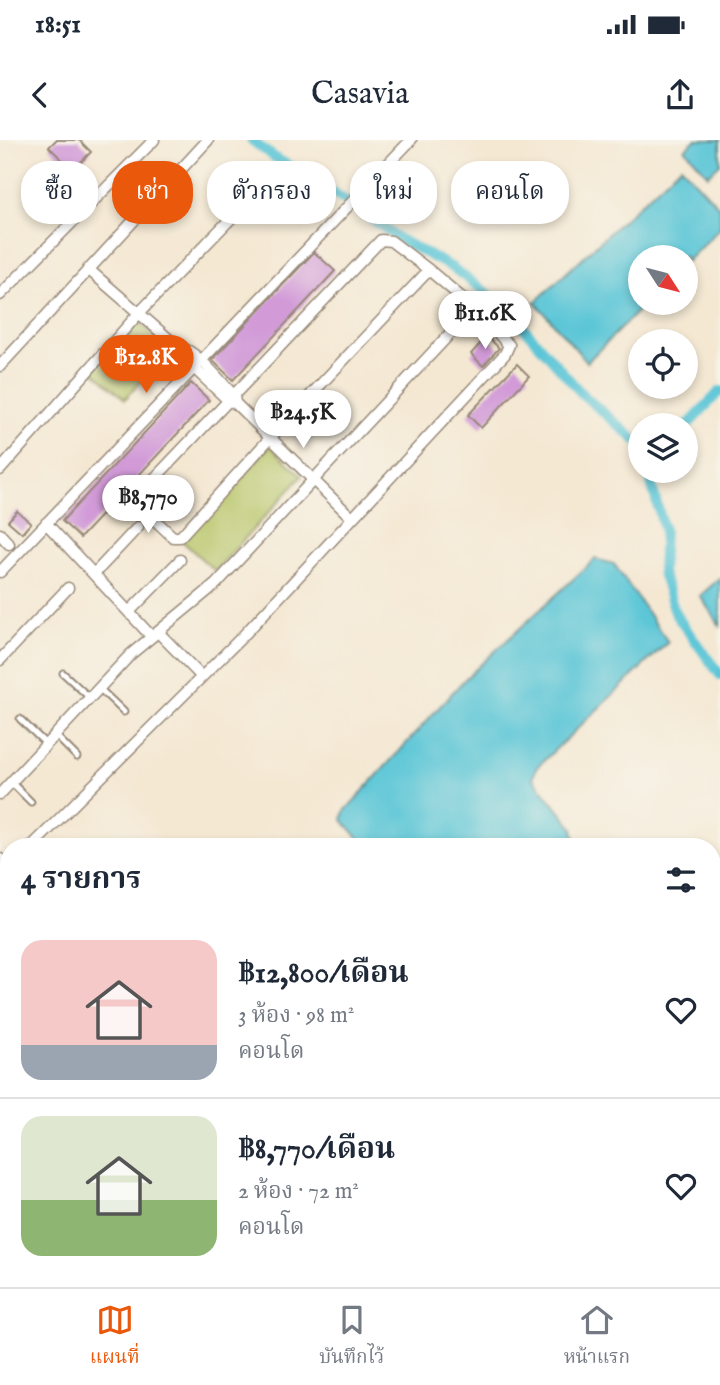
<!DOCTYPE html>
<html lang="th">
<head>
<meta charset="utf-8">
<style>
	:root { --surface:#fff; --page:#f2f2f3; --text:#1f2937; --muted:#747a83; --line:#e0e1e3; --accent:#ea580c }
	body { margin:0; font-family:"IM FELL English","Noto Serif Thai",serif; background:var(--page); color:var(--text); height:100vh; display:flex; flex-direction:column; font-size:26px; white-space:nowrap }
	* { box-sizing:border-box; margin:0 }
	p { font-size:23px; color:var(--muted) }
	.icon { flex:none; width:38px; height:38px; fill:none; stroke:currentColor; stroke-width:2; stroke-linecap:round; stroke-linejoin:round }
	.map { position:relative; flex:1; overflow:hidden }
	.side { position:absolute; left:0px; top:698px; width:721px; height:450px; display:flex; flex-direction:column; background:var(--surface); border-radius:28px 28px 0 0; box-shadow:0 4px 10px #0003 }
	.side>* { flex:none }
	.hud { position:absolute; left:21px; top:21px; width:679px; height:63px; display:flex; gap:14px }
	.needle { width:46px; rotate:126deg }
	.tools { position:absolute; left:628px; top:105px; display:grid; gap:14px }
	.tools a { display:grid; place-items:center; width:70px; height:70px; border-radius:50%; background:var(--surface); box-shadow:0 4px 10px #0003; font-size:35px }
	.price { position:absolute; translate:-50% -60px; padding:0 16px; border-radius:24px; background:#fff; color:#222; font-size:23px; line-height:46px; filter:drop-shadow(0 2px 4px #0008) }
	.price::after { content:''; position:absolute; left:50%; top:42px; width:21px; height:16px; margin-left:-10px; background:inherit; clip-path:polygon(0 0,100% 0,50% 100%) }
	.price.selected { background:var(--accent); color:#fff }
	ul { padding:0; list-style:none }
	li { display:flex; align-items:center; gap:21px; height:175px; padding:0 21px }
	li+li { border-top:2px solid var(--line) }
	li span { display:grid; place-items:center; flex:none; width:196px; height:140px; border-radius:21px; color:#555 }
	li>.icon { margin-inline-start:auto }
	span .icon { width:84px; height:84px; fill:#fffc; stroke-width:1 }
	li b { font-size:30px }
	h2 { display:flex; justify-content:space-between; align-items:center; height:84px; padding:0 21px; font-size:30px }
	.tag { padding:0 24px; border-radius:28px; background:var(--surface); box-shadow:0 4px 10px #0003; font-size:24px; line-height:63px }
	.tag.selected { background:var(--accent); color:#fff }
	.status { display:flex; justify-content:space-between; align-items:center; height:49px; padding:0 35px; background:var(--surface); direction:ltr }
	.status svg { height:19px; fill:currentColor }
	header { display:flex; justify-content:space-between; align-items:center; height:91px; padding:0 21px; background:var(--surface); font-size:32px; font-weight:600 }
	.menu { display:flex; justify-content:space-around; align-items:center; height:98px; border-top:2px solid var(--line); background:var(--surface); font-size:19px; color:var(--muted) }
	.menu a { display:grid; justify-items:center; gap:4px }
	.menu .selected { color:var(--accent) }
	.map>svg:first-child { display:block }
</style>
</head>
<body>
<div class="status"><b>18:51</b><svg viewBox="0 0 49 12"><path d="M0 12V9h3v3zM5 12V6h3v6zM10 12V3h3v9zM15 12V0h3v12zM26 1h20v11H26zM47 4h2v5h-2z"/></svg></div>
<header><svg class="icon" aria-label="back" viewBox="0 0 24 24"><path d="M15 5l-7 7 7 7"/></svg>Casavia<svg class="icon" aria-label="share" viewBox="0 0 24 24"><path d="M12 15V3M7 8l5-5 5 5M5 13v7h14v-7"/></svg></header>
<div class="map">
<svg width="720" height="1147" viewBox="0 0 720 1147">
	<rect width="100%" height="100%" fill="#f7f3e8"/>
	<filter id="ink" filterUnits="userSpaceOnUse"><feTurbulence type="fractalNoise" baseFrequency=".0143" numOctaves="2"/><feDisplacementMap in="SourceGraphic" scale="14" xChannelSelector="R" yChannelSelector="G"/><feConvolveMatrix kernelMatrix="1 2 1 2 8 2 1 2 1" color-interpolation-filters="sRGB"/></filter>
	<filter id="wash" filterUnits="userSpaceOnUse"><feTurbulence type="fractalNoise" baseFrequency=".00686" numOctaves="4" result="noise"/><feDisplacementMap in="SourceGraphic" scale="28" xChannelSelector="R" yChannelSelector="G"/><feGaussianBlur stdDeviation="1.57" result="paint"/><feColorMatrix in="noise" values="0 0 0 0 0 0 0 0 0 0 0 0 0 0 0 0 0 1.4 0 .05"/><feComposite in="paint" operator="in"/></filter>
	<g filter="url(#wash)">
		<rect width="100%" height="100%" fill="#f4e8d3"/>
		<path fill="#b7c567" stroke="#797842" stroke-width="2" d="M135 179 170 210 125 259 90 228Z
			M270 306 302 336 215 431 182 401Z
			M720 853V954L712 961V859Z
			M373 1139H497L488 1147H364Z"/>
		<path fill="#5cc6d7" stroke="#4c787a" stroke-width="2" d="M695 0H720V24L708 35 685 9Z
			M681 26 720 68V88L686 122V117H640V163H646L587 222 535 162Z
			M595 419 614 424 668 502 536 628 533 638 573 688 575 699 565 707H367L342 680 344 672 464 540Z
			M720 438V486L700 456Z
			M0 760 9 769V911L0 901Z
			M0 948 9 958V1028L0 1018Z
			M720 992V1147H535L544 1139H712V999Z
			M0 1046 9 1055V1121L0 1112Z
			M25 1139H86L92 1147H31Z
			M115 1139H171L168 1147H123Z"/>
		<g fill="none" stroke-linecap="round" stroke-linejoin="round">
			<path stroke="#5cc6d7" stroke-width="10" d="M251 0 274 17 319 42 401 100 453 128 487 153 525 189 583 255 640 304
				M686 287 720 251
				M648 331 664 390 662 432 676 475 720 535
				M712 822 720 815
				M331 1147 340 1139"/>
		</g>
		<g id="blocks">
			<path fill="#d29bd8" d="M56 0H79L91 12 73 30 49 7Z
				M44 30 68 52 52 74 28 47Z
				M314 112 335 131 233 240 212 220Z
				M487 196 499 208 483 226 471 214Z
				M517 224 529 236 481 288 468 275Z
				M191 243 209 260 80 398 62 381Z
				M17 371 31 383 22 393 8 381Z"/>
		</g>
	</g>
	<g filter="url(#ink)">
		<use href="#blocks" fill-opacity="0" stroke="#988978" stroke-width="2"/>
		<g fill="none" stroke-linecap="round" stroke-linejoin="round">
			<defs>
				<path id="lane" d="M63 533 90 558
					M99 548 124 572
					M20 579 46 604
					M55 595 77 617
					M11 642 31 662"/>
				<path id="street" d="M88 129 178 207C196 209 221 242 234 256L235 263 229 261 179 214 178 207
					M0 155 154 0
					M0 226 208 0
					M235 263 352 378
					M0 330 140 172 281 27
					M46 383 151 496
					M0 394 9 404
					M0 432 411 0
					M94 434 138 387
					M129 472 180 420
					M158 492 201 536
					M0 520 68 448
					M0 654 131 514 216 444 474 168
					M31 707 243 496 505 214 509 205 474 168 429 130 391 101 381 100 137 357 135 361 138 364 173 397H180L270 298 429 130
					M0 719 9 726"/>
			</defs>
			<use href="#lane" stroke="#988978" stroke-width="9"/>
			<use href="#street" stroke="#988978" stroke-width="13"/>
			<use href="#lane" stroke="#fff" stroke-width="5"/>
			<use href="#street" stroke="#fff" stroke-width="10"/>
		</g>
	</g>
</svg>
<div class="tools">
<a><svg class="needle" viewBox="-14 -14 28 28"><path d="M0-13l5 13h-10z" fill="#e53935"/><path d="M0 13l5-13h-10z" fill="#747a83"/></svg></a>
<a><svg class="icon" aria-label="locate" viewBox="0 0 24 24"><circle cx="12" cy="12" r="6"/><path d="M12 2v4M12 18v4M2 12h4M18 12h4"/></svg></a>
<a><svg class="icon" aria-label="layers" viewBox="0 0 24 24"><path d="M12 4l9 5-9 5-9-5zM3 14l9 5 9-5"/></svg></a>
</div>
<b class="price" style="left:485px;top:211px">฿11.6K</b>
<b class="price selected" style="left:146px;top:255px">฿12.8K</b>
<b class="price" style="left:303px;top:310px">฿24.5K</b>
<b class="price" style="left:148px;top:395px">฿8,770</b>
<div class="hud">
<a class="tag">ซื้อ</a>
<a class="tag selected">เช่า</a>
<a class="tag">ตัวกรอง</a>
<a class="tag">ใหม่</a>
<a class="tag">คอนโด</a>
</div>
<section class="side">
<h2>4 รายการ<svg class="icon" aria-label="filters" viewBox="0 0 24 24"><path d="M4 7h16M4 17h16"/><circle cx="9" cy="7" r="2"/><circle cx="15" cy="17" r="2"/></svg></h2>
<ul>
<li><span style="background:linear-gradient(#f6c9c9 75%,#9aa5b1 0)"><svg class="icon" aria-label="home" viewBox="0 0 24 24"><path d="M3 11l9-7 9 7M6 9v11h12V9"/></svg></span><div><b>฿12,800/เดือน</b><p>3 ห้อง · 98 m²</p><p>คอนโด</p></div><svg class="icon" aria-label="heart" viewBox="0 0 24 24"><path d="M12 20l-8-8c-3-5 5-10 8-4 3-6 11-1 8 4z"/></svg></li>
<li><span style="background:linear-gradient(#dfe7d0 60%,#8fb573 0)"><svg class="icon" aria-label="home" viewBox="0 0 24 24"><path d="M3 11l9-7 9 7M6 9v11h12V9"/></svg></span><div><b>฿8,770/เดือน</b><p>2 ห้อง · 72 m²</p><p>คอนโด</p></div><svg class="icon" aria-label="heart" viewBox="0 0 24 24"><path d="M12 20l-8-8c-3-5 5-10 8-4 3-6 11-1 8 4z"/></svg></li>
</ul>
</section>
</div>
<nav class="menu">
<a class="selected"><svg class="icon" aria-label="map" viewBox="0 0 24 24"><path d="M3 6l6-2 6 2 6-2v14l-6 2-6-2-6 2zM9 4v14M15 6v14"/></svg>แผนที่</a>
<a><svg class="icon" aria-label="saved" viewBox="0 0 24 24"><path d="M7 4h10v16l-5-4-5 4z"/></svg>บันทึกไว้</a>
<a><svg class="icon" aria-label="home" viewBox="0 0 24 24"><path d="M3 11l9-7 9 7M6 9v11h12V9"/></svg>หน้าแรก</a>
</nav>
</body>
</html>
